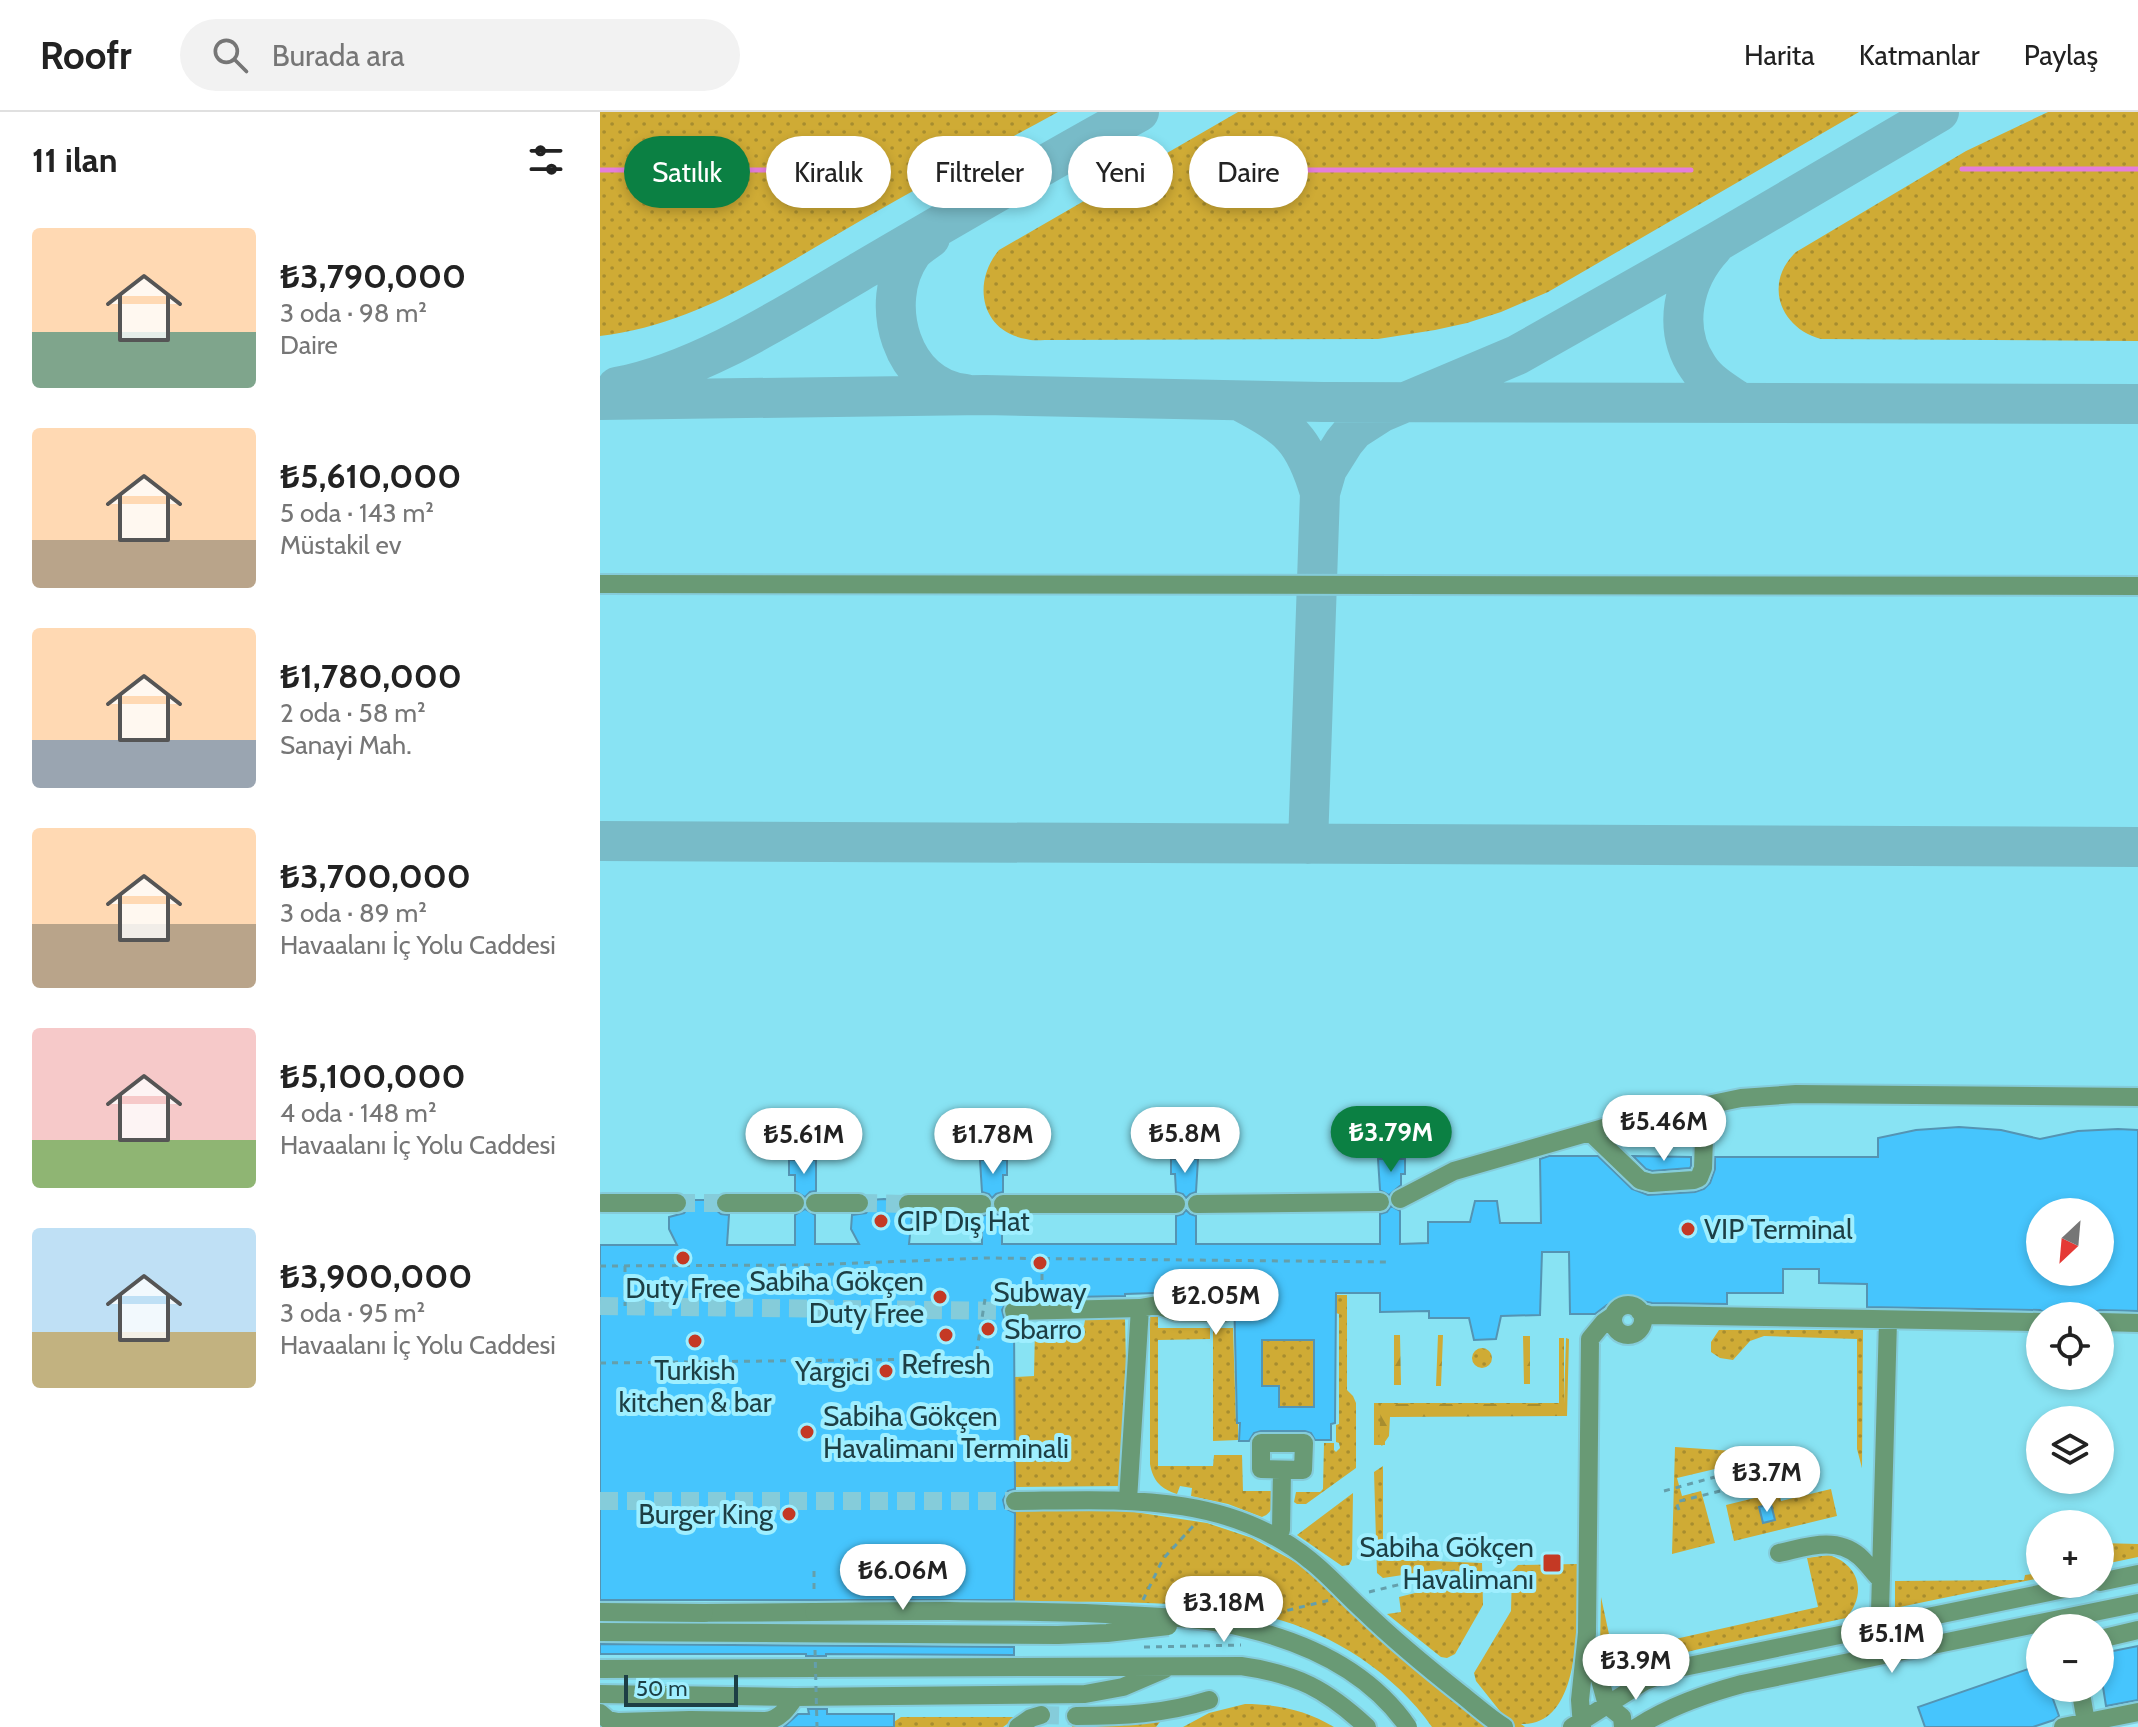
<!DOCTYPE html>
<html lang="tr">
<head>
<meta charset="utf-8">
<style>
	:root { --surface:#fff; --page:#f2f2f2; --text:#222; --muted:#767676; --line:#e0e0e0; --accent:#0b8043 }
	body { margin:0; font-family:Cabin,sans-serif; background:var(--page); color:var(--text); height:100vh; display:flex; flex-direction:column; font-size:30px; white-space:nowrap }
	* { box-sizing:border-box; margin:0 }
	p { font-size:26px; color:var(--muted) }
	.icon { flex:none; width:44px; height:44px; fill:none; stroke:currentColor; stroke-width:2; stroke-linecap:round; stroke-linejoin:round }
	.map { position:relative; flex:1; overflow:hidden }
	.sheet { display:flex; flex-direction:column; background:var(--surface); width:600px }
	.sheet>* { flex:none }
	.guide { position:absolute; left:24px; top:24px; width:760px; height:72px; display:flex; gap:16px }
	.needle { width:52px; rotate:206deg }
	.fabs { position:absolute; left:1426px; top:1086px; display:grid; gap:16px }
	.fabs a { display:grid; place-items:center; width:88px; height:88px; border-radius:50%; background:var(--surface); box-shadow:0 4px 12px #0003; font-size:40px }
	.scale { position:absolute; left:24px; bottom:20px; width:114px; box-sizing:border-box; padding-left:8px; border:4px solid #1d3f45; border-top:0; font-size:22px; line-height:28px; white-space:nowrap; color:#1d3f45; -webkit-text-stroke:6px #9fefff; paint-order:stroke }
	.price { position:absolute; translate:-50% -68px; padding:0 18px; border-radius:28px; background:#fff; color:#222; font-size:26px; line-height:52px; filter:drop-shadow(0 2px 4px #0008) }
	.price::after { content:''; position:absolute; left:50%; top:48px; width:24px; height:18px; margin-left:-12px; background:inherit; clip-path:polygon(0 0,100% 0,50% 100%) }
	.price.current { background:var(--accent); color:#fff }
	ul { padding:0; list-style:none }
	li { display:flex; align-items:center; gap:24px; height:200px; padding:0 32px }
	li span { display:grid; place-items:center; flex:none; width:224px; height:160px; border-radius:8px; color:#555 }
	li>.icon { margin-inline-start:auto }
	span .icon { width:96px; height:96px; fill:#fffc; stroke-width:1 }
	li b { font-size:34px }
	h2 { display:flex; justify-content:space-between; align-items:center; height:96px; padding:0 32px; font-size:34px }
	.tag { padding:0 28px; border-radius:36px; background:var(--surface); box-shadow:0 4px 12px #0003; font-size:28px; line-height:72px }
	.tag.current { background:var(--accent); color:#fff }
	header { display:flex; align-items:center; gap:48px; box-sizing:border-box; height:112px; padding:0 40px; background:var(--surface); border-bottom:2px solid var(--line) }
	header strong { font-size:38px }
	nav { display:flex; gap:44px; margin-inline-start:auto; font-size:28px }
	.search { width:560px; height:72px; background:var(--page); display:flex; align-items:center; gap:20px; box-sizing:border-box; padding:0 28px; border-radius:44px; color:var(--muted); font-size:30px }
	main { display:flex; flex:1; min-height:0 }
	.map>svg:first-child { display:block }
</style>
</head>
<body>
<header>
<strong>Roofr</strong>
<div class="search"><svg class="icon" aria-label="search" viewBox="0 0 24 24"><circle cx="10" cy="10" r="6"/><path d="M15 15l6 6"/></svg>Burada ara</div>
<nav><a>Harita</a><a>Katmanlar</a><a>Paylaş</a></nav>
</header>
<main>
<section class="sheet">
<h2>11 ilan<svg class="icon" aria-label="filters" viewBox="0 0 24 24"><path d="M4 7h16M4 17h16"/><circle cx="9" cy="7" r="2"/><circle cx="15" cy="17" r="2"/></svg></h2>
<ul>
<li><span style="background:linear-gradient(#ffd9b3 65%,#7fa58c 0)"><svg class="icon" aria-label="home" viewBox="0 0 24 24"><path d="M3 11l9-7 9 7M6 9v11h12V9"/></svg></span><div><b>₺3,790,000</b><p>3 oda · 98 m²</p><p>Daire</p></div></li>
<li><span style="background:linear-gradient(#ffd9b3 70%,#b9a48a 0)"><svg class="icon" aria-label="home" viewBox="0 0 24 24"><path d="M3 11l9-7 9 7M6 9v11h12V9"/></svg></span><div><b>₺5,610,000</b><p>5 oda · 143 m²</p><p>Müstakil ev</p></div></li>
<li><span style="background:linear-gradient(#ffd9b3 70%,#9aa5b1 0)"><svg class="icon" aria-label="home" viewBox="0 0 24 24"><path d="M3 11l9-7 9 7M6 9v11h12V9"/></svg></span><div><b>₺1,780,000</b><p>2 oda · 58 m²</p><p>Sanayi Mah.</p></div></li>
<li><span style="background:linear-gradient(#ffd9b3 60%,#b9a48a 0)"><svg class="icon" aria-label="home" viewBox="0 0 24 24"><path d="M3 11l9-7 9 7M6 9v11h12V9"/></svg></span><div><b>₺3,700,000</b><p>3 oda · 89 m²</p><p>Havaalanı İç Yolu Caddesi</p></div></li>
<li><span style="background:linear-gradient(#f6c9c9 70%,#8fb573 0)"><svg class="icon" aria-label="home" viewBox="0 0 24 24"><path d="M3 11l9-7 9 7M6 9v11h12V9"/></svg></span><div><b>₺5,100,000</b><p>4 oda · 148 m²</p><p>Havaalanı İç Yolu Caddesi</p></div></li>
<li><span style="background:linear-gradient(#bfe0f5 65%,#c2b280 0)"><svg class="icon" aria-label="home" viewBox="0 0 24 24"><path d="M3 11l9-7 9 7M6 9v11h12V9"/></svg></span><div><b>₺3,900,000</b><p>3 oda · 95 m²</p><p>Havaalanı İç Yolu Caddesi</p></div></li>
</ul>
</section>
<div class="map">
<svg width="1538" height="1615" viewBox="0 0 1538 1615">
	<defs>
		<pattern id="grass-dots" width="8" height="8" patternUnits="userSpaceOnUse" patternTransform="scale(2)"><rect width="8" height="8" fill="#cfab35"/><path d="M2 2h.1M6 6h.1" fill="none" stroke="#a78d2f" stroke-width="1.8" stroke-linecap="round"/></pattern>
		<pattern id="forest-firs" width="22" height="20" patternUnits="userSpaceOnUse" patternTransform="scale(2)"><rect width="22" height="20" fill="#cfab35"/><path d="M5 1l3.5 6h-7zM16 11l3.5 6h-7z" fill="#a78d2f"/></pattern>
	</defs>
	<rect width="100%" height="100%" fill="#9fefff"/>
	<path fill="#88e3f3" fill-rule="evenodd" d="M0 0H1538V1606L1505 1615H0ZM1440 1100H1500V1160H1440ZM1440 1204H1500V1264H1440ZM1440 1308H1500V1368H1440ZM1440 1412H1500V1472H1440ZM1440 1516H1500V1576H1440Z"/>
	<path fill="url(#grass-dots)" d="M0 0H458C392 36 325 71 260 109 176 157 99 212 0 224Z
		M638 0H1259L948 180 901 200 867 211 835 218 778 227 445 228C439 228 432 229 426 227 380 219 372 170 399 138Z
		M1448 0H1538V229L1221 227C1180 216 1163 171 1196 140L1366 39Z
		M736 1183H747V1278L753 1284 756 1291V1356L706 1392H697L694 1390 696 1380H720L723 1377 724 1331H734V1338L736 1340 740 1336 739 1331 736 1330V1313L739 1312V1202L736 1201Z
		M550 1201H558V1216H610V1227L558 1228V1354H613L614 1343H642L643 1379H671C674 1390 674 1401 662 1405L628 1392 591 1384 592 1376 580 1374 577 1382C561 1377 553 1369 550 1352Z
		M486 1202 525 1205 528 1355 522 1374 415 1375V1265L434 1264 435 1215 484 1214Z
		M613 1216H633L636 1312H638V1328L613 1329Z
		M1119 1218H1263L1262 1356 1257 1337V1227L1164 1224 1150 1229 1133 1248 1120 1246 1111 1240V1230Z
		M959 1226H964V1302L785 1303V1333H774V1291H959Z
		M662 1228H714V1295H679V1274H662Z
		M872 1246a10 10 0 1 1 20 0a10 10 0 1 1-20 0Z
		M1075 1335 1178 1342 1077 1366 1082 1384 1101 1379 1115 1431 1072 1442Z
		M783 1354V1447L882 1451 883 1493 855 1542 847 1546 841 1545 787 1502 801 1500 799 1485 847 1473 842 1457 783 1466 777 1461 774 1360Z
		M1231 1377 1237 1404 1134 1429 1126 1393 1179 1380 1181 1389Z
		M753 1381 752 1447 749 1453 742 1454 697 1423Z
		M415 1396 528 1399 607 1411 652 1426 699 1452 825 1560 903 1603 876 1569 874 1561 911 1499 912 1459 918 1453 977 1452C976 1487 988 1615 921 1612L925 1615H832C793 1559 726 1517 660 1503 581 1487 494 1491 414 1489Z
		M1500 1431 1538 1432V1445L1500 1453Z
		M1229 1443C1260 1453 1267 1482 1246 1506 1188 1519 1128 1530 1070 1544 1055 1548 1038 1559 1022 1555 1011 1553 1004 1544 1000 1535L1001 1485 1013 1541 1218 1495 1207 1446Z
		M1440 1461V1466L1295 1496V1469L1424 1468 1425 1463Z
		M645 1592C677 1592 706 1598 734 1615H583L609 1601Z
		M301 1605H417L403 1615H294V1610Z
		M563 1606 556 1615H472L474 1609Z"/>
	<path fill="url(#forest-firs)" d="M794 1223H800L801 1273H794Z
		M838 1223H843L841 1274H836Z
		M923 1224H930V1272H924Z
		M966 1226 969 1227 967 1304 790 1305 789 1324 782 1334 779 1331 781 1292H964Z"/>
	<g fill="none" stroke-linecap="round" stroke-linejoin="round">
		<path stroke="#e57eda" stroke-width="5" d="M1362 57H1538
			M0 58H256
			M635 58H1091"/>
		<path stroke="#78bbc8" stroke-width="40" d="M330 126C323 131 315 136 311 142 277 191 302 276 365 282
			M1113 135C1083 167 1072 217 1098 255 1108 271 1126 281 1141 291
			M17 275C100 259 186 203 258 161 352 106 444 52 539 0
			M0 288 385 283 723 290 1538 292
			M640 289C689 315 704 326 720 381
			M0 729 1538 735
			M708 732 720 381 727 357 744 330 754 318 782 300 917 243 1117 130 1339 0"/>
	</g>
	<path fill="#46c5fd" stroke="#5494b3" stroke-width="2" fill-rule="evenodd" d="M1359 1015 1401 1018 1440 1027 1478 1019 1518 1017 1538 1018V1199L1500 1198 1494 1200 1490 1204H1450L1440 1198 1267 1195V1172L1219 1171V1157H1183V1181H1127V1192L1052 1191 1038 1188 1031 1192 1028 1201H1026L1020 1193 1014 1191 1007 1193 995 1202H970L969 1140H942L940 1203 901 1204 896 1227 874 1228 869 1206H829V1199L780 1200V1181H736L735 1311 731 1312V1328H715L711 1321 705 1319H661L654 1321 649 1329H639L640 1311H637L634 1181H587V1188H578L567 1183 556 1181 525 1182V1184L414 1186 407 1189 402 1198 404 1206 414 1211 415 1377 408 1379 403 1388 405 1396 415 1401 414 1488H0V1133H77L69 1117V1105L84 1101 88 1096V1088H115L116 1098 121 1102 129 1103 127 1133H195V1103L205 1097 215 1103V1132H259L251 1117 252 1103 266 1101 270 1096V1088L284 1087 297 1088 298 1099 303 1103 312 1104 309 1132H382V1104L389 1102 392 1098 396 1102 402 1104V1132H576V1104L583 1102 586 1098 590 1102 596 1104V1132H780V1102L787 1100 791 1094 800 1099V1132L828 1131V1110H870L875 1089H897L900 1111H941L940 1047 949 1044H998L1032 1077 1048 1083 1095 1080 1104 1077 1110 1071 1115 1057V1045H1278V1026L1316 1018ZM1440 1100H1500V1160H1440ZM662 1228H714V1295H679V1274H662Z
		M1033 1044 1091 1045V1054L1090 1056 1052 1059 1046 1057Z
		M571 1047H598L596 1080 590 1082 586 1086 583 1082 576 1080 575 1062H571Z
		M778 1047H805V1062H801V1073L789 1083 780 1078Z
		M189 1048H216V1079L210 1080 205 1085 195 1079V1063H189Z
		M380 1048H407V1063H403V1080L396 1082 392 1086 389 1082 382 1080Z
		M1171 1392 1175 1408 1163 1411 1159 1395Z
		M0 1532 414 1535V1543L226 1542V1544H206V1542H0Z
		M1538 1534V1588L1506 1594 1500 1556 1511 1553 1508 1540Z
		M1440 1553V1576H1449L1459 1604 1454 1608 1433 1615H1325L1318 1595Z
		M208 1597H227V1602H294V1615H184L198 1602H209Z"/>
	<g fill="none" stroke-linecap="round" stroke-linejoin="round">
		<path stroke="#85ccda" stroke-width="18" stroke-dasharray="18 9" stroke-linecap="butt" d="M77 1091H126
			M259 1091 308 1092
			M0 1194 414 1199
			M0 1389H415
			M441 1603 476 1604"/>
		<defs>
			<path id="minor" d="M0 472 1538 474
				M990 1020 1040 1068 1051 1071 1094 1068 1099 1066 1103 1056 1105 995
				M800 1087 854 1059 1021 1011 1141 986 1196 982 1538 985
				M2 1091H77
				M126 1091H195
				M215 1091H259
				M308 1092H382
				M403 1092H576
				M597 1092 780 1090
				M1013 1208a15 15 0 1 1 30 0a15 15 0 1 1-30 0Z
				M414 1199 540 1196 557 1193 576 1200 623 1201
				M1040 1200 1050 1203 1440 1210
				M1500 1210 1538 1211
				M661 1331H704L703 1358 661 1357Z
				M528 1388 540 1196
				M415 1389C517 1388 627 1379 711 1449 730 1464 746 1483 764 1499 794 1528 828 1556 861 1582 875 1593 889 1606 904 1615
				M681 1418 682 1358
				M1179 1441C1207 1435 1235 1424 1259 1444 1267 1451 1274 1461 1281 1468
				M1500 1470 1538 1462
				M104 1501 214 1500
				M1266 1517 1280 1500 1288 1208
				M1500 1527 1538 1518
				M991 1535 1007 1593 1022 1605 1023 1615
				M0 1557 641 1554C697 1562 726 1577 767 1615
				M1480 1576 1486 1610
				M0 1582 195 1585 485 1582 523 1575 565 1557
				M0 1601 8 1608 18 1610 90 1608 166 1609C180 1607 187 1597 195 1585
				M476 1604C522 1604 565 1602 609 1588
				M418 1615 431 1606 441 1603
				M972 1615 1045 1569 1079 1556 1488 1472
				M982 1615 980 1588 987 1521 990 1227 1004 1210 1014 1203
				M1037 1615C1070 1594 1105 1582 1142 1572L1538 1491
				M1463 1615 1538 1600"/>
		</defs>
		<use href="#minor" stroke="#85ccda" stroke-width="22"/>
		<path stroke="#649fab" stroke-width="3" stroke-dasharray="6 6" stroke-linecap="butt" d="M0 1154 206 1153 387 1146 791 1150
			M25 1154V1194
			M442 1180V1158
			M337 1247 375 1250 386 1181
			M0 1251 337 1247 338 1242
			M1064 1379 1126 1362 1132 1376 1146 1384
			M1079 1398 1076 1390 1132 1376
			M214 1459V1483
			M769 1480 855 1459
			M543 1488 563 1447 594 1413
			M664 1504 730 1488
			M544 1535 641 1533"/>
		<use href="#minor" stroke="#699a75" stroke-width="18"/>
		<defs>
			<path id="minor-bridge" d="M0 1500 104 1501
				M214 1500C312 1499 409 1498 506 1502 549 1504 605 1506 645 1516 708 1531 770 1560 808 1615
				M0 1520 458 1523 507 1521 568 1514"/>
		</defs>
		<use href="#minor-bridge" stroke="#85ccda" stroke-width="22" stroke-linecap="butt"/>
		<path stroke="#649fab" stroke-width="3" stroke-dasharray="6 6" stroke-linecap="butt" d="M215 1538 217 1615"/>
		<use href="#minor-bridge" stroke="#699a75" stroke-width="18"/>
	</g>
	<g fill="#c43924" stroke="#9fefff" stroke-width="3">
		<circle cx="281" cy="1109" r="8"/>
		<circle cx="1088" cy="1117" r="8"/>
		<circle cx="83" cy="1146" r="8"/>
		<circle cx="440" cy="1151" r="8"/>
		<circle cx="340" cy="1185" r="8"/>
		<circle cx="388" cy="1217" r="8"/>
		<circle cx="346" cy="1223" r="8"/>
		<circle cx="95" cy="1229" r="8"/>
		<circle cx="286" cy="1259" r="8"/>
		<circle cx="207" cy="1320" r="8"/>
		<circle cx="189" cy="1402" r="8"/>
		<rect x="942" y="1441" width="20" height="20" rx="4"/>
	</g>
	<g text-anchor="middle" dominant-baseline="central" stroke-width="8" stroke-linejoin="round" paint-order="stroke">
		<g font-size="28" fill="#1d3f45" stroke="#9fefff" text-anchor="start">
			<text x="297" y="1109">CIP Dış Hat</text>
			<text x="1104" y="1117">VIP Terminal</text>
			<text x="324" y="1169" text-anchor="end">Sabiha Gökçen<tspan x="324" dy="32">Duty Free</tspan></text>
			<text x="83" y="1176" text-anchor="middle">Duty Free</text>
			<text x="440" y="1180" text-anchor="middle">Subway</text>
			<text x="404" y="1217">Sbarro</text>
			<text x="346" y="1252" text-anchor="middle">Refresh</text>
			<text x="95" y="1258" text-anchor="middle">Turkish<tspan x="95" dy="32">kitchen &amp; bar</tspan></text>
			<text x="270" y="1259" text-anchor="end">Yargici</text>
			<text x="223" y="1304">Sabiha Gökçen<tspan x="223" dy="32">Havalimanı Terminali</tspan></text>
			<text x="173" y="1402" text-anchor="end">Burger King</text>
			<text x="934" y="1435" text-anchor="end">Sabiha Gökçen<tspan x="934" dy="32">Havalimanı</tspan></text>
		</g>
	</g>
</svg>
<div class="fabs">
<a><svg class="needle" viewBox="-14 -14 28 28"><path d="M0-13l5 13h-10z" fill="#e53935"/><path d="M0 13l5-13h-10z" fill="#767676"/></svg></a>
<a><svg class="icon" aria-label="locate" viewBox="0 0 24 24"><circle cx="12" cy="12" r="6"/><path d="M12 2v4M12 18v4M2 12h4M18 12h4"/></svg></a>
<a><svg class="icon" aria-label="layers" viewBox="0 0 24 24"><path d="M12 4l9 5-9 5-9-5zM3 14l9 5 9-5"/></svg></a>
<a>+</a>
<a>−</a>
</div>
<div class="scale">50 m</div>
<b class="price" style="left:1064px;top:1051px">₺5.46M</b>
<b class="price current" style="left:791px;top:1062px">₺3.79M</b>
<b class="price" style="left:585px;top:1063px">₺5.8M</b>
<b class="price" style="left:204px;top:1064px">₺5.61M</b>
<b class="price" style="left:393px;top:1064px">₺1.78M</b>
<b class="price" style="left:616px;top:1225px">₺2.05M</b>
<b class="price" style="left:1167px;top:1402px">₺3.7M</b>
<b class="price" style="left:303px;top:1500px">₺6.06M</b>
<b class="price" style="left:624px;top:1532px">₺3.18M</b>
<b class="price" style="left:1292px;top:1563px">₺5.1M</b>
<b class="price" style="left:1036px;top:1590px">₺3.9M</b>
<div class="guide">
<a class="tag current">Satılık</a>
<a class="tag">Kiralık</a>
<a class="tag">Filtreler</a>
<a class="tag">Yeni</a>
<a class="tag">Daire</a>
</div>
</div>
</main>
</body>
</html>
